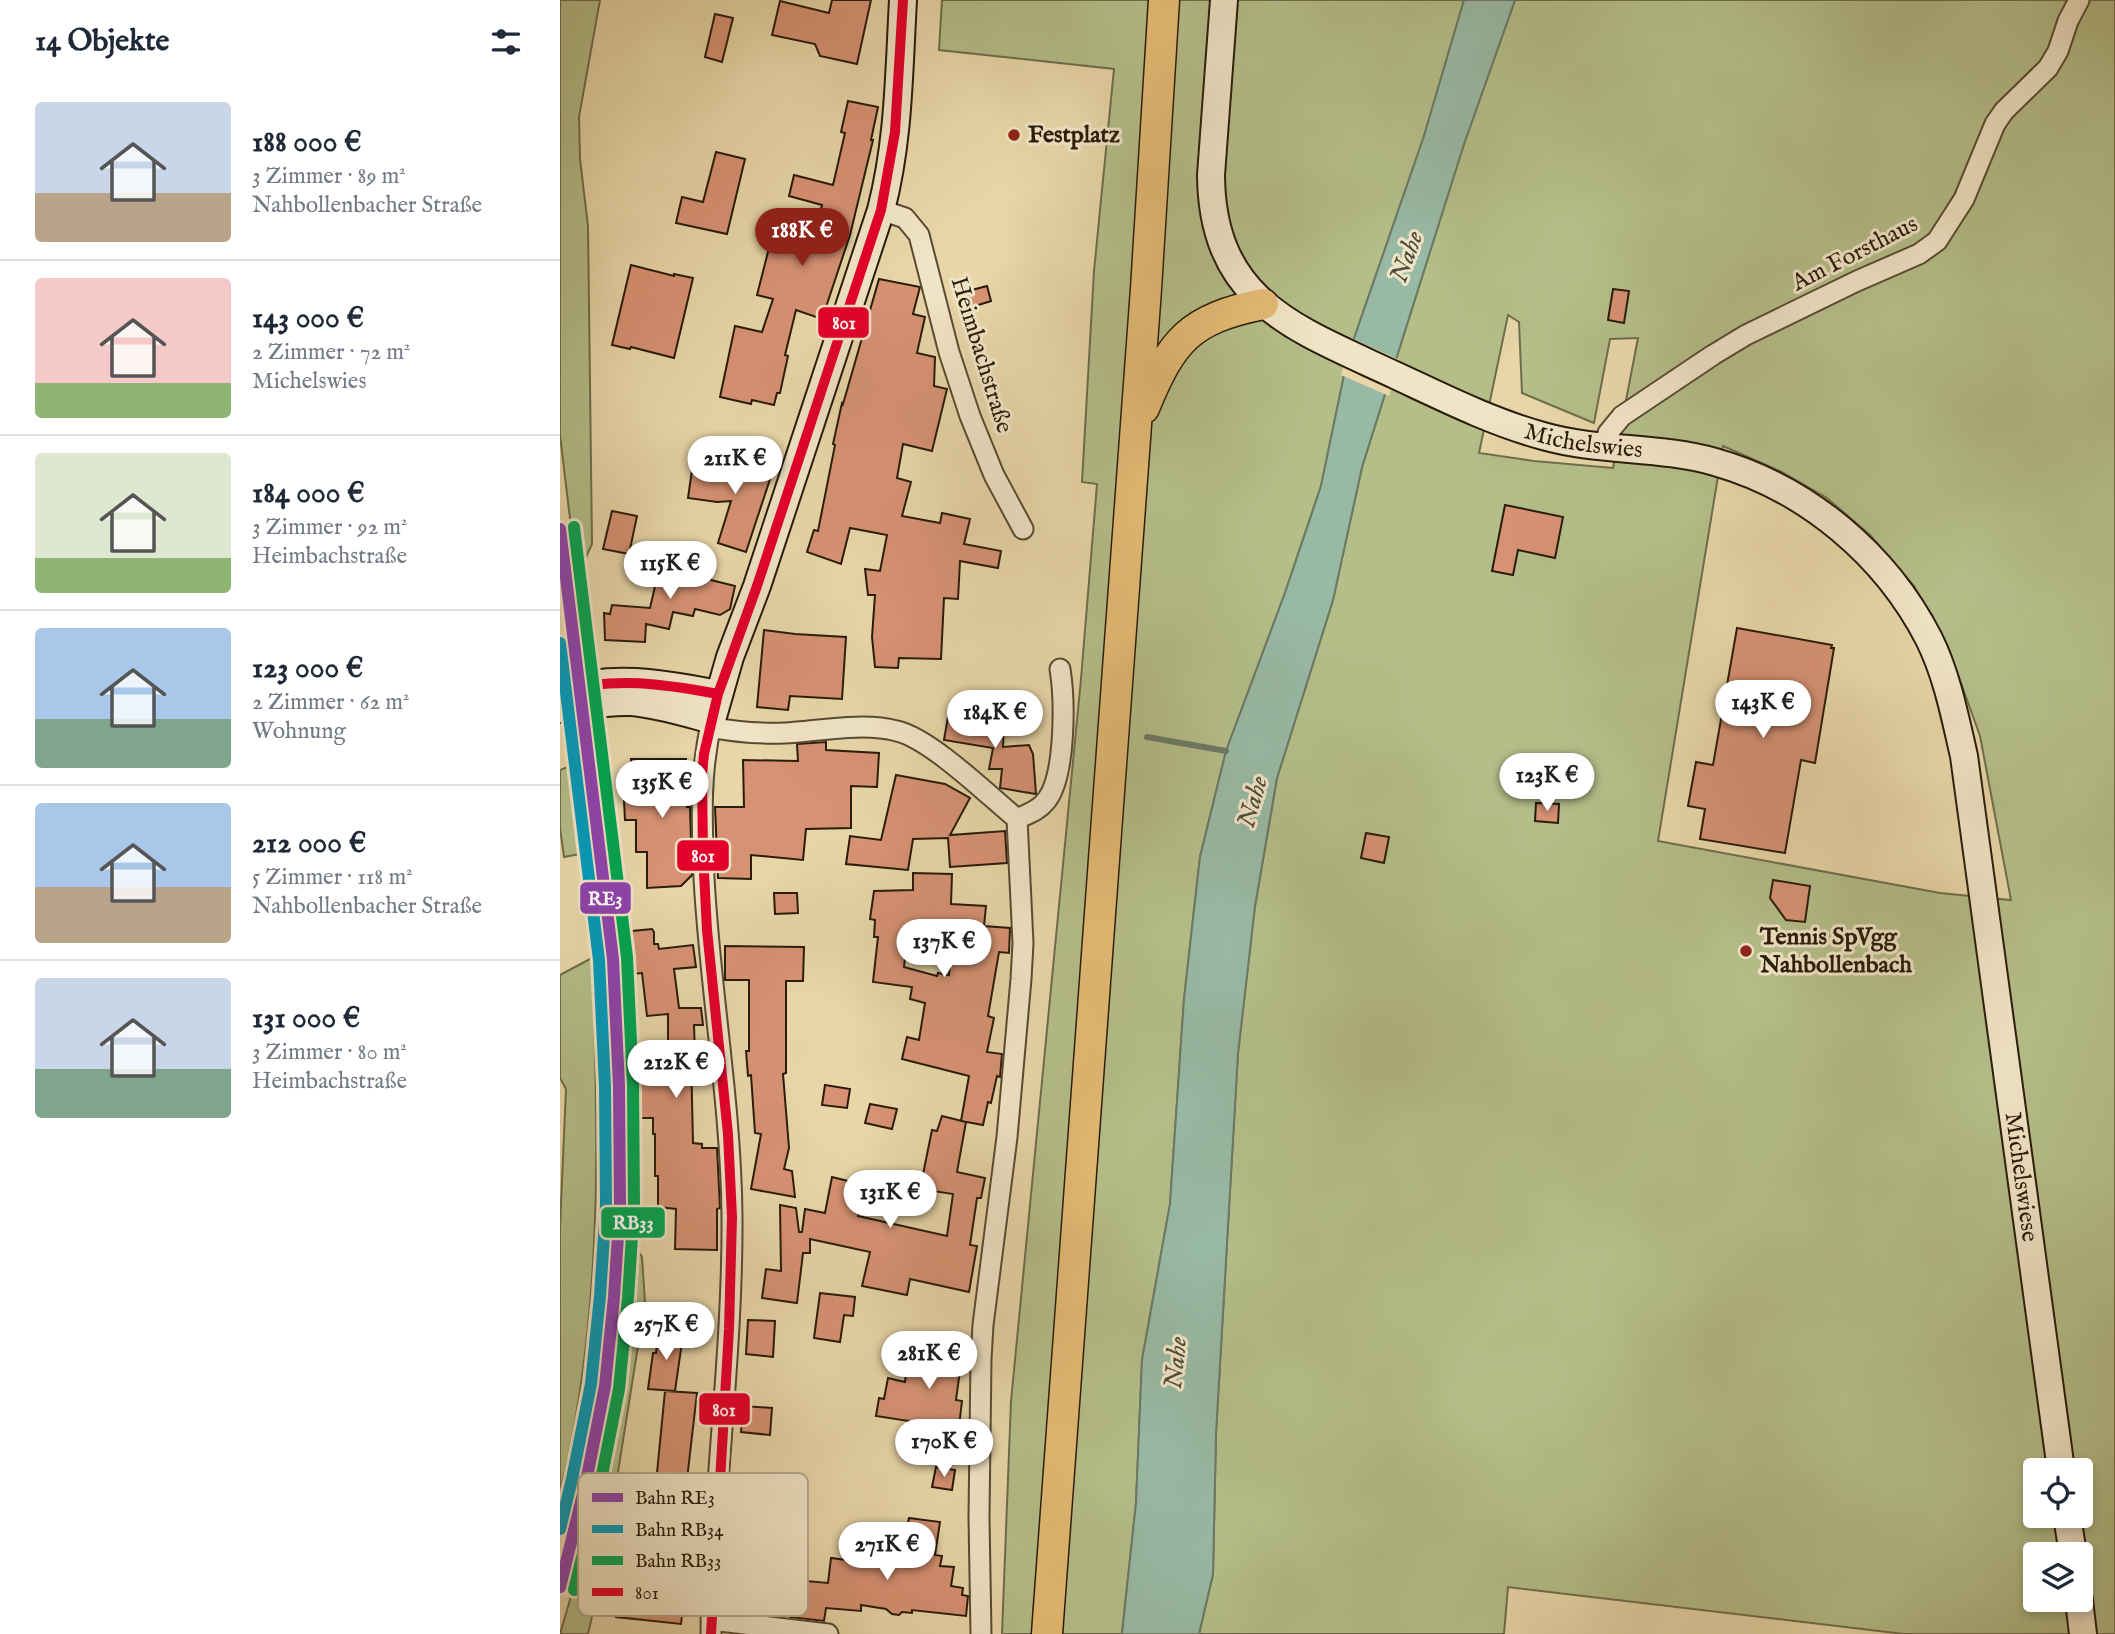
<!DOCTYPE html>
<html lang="de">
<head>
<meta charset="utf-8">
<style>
	:root { --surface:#fff; --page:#f6f6f7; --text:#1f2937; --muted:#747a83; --line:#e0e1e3; --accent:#8f2418 }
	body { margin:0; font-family:"IM FELL English",serif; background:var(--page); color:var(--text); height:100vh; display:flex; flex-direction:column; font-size:26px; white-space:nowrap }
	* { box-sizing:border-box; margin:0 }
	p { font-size:23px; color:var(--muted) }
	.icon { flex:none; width:38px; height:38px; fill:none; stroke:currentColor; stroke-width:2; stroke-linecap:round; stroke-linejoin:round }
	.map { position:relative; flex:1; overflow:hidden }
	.details { display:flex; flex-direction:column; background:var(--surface); width:560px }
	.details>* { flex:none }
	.controls { position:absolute; left:1463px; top:1458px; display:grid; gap:14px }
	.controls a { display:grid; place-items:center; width:70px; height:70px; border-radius:7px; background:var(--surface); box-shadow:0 4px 10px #0003; font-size:35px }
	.price { position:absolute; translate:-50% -60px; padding:0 16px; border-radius:24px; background:#fff; color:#222; font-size:23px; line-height:46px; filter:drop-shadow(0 2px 4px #0008) }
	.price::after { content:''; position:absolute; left:50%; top:42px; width:21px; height:16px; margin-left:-10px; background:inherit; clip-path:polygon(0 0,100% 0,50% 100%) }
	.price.selected { background:var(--accent); color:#fff }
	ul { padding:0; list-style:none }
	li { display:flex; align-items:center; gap:21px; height:175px; padding:0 35px }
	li+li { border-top:2px solid var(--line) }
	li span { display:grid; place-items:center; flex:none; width:196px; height:140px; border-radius:7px; color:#555 }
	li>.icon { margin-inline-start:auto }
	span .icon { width:84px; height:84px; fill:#fffc; stroke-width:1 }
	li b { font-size:30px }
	h2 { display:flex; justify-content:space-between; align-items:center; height:84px; padding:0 35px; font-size:30px }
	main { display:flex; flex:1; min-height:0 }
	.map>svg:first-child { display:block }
</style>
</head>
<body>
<main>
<section class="details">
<h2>14 Objekte<svg class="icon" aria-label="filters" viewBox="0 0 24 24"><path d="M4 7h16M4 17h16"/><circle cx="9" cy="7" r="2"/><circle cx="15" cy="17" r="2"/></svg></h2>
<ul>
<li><span style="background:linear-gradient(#c9d6e8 65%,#b9a48a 0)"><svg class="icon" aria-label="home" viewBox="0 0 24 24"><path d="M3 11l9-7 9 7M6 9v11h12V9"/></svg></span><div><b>188 000 €</b><p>3 Zimmer · 89 m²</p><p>Nahbollenbacher Straße</p></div></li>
<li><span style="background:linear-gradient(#f6c9c9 75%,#8fb573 0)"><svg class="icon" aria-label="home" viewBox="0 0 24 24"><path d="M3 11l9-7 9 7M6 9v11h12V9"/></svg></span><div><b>143 000 €</b><p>2 Zimmer · 72 m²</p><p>Michelswies</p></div></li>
<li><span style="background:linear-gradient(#dfe7d0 75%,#8fb573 0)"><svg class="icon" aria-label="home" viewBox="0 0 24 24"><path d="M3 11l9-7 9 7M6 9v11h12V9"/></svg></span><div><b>184 000 €</b><p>3 Zimmer · 92 m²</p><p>Heimbachstraße</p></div></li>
<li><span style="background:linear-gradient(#a9c7e8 65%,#7fa58c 0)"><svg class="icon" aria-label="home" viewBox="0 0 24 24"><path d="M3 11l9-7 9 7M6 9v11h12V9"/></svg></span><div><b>123 000 €</b><p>2 Zimmer · 62 m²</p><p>Wohnung</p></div></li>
<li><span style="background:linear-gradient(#a9c7e8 60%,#b9a48a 0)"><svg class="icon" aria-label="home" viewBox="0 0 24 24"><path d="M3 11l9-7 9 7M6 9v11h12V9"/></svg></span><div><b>212 000 €</b><p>5 Zimmer · 118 m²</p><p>Nahbollenbacher Straße</p></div></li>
<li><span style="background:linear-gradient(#c9d6e8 65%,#7fa58c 0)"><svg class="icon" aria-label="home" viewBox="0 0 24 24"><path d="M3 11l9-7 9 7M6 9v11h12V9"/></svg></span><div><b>131 000 €</b><p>3 Zimmer · 80 m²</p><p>Heimbachstraße</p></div></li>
</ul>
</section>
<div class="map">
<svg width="1555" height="1634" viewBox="0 0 1555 1634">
	<rect width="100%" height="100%" fill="#e8d6a8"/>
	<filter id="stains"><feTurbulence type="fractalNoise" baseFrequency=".00286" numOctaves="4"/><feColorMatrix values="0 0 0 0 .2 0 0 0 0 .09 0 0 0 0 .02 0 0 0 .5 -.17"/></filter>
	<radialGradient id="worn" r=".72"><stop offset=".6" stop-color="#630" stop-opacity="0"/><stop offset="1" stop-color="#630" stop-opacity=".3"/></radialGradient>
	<path fill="#b4be89" stroke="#6e6d4a" stroke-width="2" fill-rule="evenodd" d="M0 0H40L19 117 20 159 28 226 32 544 17 577 0 435Z
		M382 0H904L864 136 788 356 761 486 725 593 666 751 640 857 624 999 610 1204 582 1360 576 1503 562 1634H442L451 1401 521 679 537 484 522 482 534 271 554 69 379 50Z
		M955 0H1555V1634H1344L948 1587 944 1634H639L653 1574 656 1433 678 1053 695 906 717 778 773 600 802 467 904 144ZM948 315 959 322 962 393 1034 423 1050 339 1078 338 1053 468 974 461 919 453ZM1163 446 1220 471 1267 498 1310 535 1354 586 1388 647 1420 736 1451 900 1380 893 1098 841ZM1475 1470H1521V1516H1475ZM1475 1554H1521V1600H1475Z
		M8 767 20 854 4 857 0 828V770Z
		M32 958C39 1137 43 1318 0 1493V1227L6 1089 0 1078V975Z
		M71 1241 82 1257 85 1302 42 1573 28 1634H0L16 1579 38 1485 57 1388 67 1298Z"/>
	<path fill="#98b9a4" stroke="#6c7a66" stroke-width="2" d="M904 0H955L904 144 802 467 773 600 717 778 695 906 678 1053 656 1433 653 1574 639 1634H562L576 1503 582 1360 610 1204 624 999 640 857 666 751 725 593 761 486 788 356 864 136Z"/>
	<path fill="#e8d6a8" d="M791 338 840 360 829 396 781 375Z"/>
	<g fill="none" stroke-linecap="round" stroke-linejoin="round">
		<path stroke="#6c7a66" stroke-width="6" d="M587 737 666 751"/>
	</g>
	<path fill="#d79274" stroke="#291c0a" stroke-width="2" fill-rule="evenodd" d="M272 0H311L297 64 260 56 255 44 212 35 220 1 269 13Z
		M155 14 173 18 162 62 145 57Z
		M288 101 318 107 311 140H313L290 235 262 319 236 310 225 355 228 356 220 393H217L214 405 192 400 191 404 160 397 175 326 202 332 213 299 197 295 210 244 247 254 262 205 229 196 234 175 273 185 285 133 281 132Z
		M156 152 185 159 167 234 116 223 122 197 143 202Z
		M71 265 114 276V274L133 278 114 358 71 347 70 349 52 345Z
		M319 279 360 287 353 314 365 317 357 353 375 357 374 386 387 389 372 451 343 444 337 478 351 482 342 516 380 523 382 513 410 519 404 544 441 551 438 568 400 561 398 599 384 598 381 659 339 658 338 668 315 667 312 637 315 595H308L305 569 320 571 327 535 290 528 281 564 247 552 254 530 258 531 275 445 273 444 282 403 283 404Z
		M427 286 431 301 409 308 404 292Z
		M1053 289 1069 291 1064 323 1048 320Z
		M187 454 216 461 186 552 158 543 171 501 157 502 128 498 133 463 181 472Z
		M945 505 1003 517 995 558 958 550 953 575 932 571Z
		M52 511 77 516 69 554 43 549Z
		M116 550 144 558 139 577 175 586 170 609 160 615 135 609 133 616 113 612 109 629 86 624 85 642 45 640 44 613 50 614 52 605 90 608 99 569 111 571Z
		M1177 628 1272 645 1271 648H1274L1255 763 1241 760 1225 853 1140 839 1145 809 1128 806 1136 762 1153 765Z
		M204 630 235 634 286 637 282 699 230 696 228 710 197 707Z
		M389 711 444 722 443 747 469 745 473 754 476 794 440 788 442 769H429L433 748 384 740Z
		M266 742V750L319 753 317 787 291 786V828L246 829 243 860 191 855V879L158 878 155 807H184L183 760 238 761 237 744Z
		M71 759H126L127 807H130L132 875 121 886 87 888V852H76V820H65L64 800H73Z
		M336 775 385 784 410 798 390 835 445 831 447 863 390 867 388 838 353 839 348 870 286 864 290 836 321 840Z
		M976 803 999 804 998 823 975 821Z
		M806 833 829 837 824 863 801 858Z
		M353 873 392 874 391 904 426 906 424 926 450 928 449 953 439 952 428 1016 434 1018 427 1052 442 1054 440 1077 437 1076 431 1103 428 1102 423 1125 401 1121 409 1076 342 1059 347 1037 359 1040 365 1003 350 999 352 987 313 982 318 937H314L315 920 310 919 314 891 353 890ZM349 923 392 933 389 975 378 973 377 976 344 967Z
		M1213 880 1250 886 1245 922 1226 920 1210 898Z
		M214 893H237L238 913 215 914Z
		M92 929 94 932V944H98L99 949 133 945 136 967 114 969 119 1008H141L143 1025H134L135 1055 131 1056 133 1143 142 1144V1148H157L160 1208 157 1209V1250L115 1249 116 1209 98 1207V1176H95V1134H93V1118H80L78 1056 108 1055V1014L87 1016 82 973 73 974 72 931Z
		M165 946 244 947 243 981H226V1073L223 1074 229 1148 224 1169 232 1171 235 1197 191 1189 201 1134 195 1133 191 1075 188 1076 186 1051H189V980H165Z
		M265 1085 290 1089 287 1108 262 1105Z
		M310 1104 337 1109 332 1129 305 1123Z
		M382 1116 406 1122 397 1172 425 1178 421 1198H417L410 1245 417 1246 409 1292 350 1279 347 1295 302 1286 310 1252 250 1239V1253H243L237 1303 202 1298 206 1269 221 1271 220 1205 236 1208 239 1232H242L245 1209 265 1213 272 1177 304 1185 298 1216 387 1236 393 1194 360 1189 372 1130 377 1131Z
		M260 1293 295 1297 293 1316 284 1315 280 1342 254 1338Z
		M188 1320 215 1321 213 1357 186 1354Z
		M98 1332 123 1335 115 1391 88 1389 93 1353H96Z
		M375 1336 404 1341 396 1400 402 1401 398 1434 349 1428V1421L316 1416 319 1398 324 1399 328 1378 345 1382 346 1375 357 1376 358 1372 364 1373 368 1345 373 1346Z
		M105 1391 137 1393 121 1531 131 1532 121 1624 56 1617 68 1527 102 1529 106 1486H100L101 1474 97 1473Z
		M183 1406 212 1408 210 1435 181 1432Z
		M376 1467 395 1470 392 1490 372 1487Z
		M349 1518 380 1522 375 1555 382 1556 380 1566 394 1567 391 1586 403 1588 402 1595 408 1596 406 1616 352 1610V1613L342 1612 339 1615 332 1614 326 1609 301 1605V1611L266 1608 264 1621 230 1617 235 1580 268 1583 271 1558 338 1567Z"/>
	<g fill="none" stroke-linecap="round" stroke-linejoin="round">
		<defs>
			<path id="street" d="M321 210 345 218 359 235 389 352 410 416 434 475 463 529
				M1044 447 1048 433 1062 416 1153 355 1186 335 1297 281 1359 254 1377 241 1404 199 1435 124 1444 111 1488 68 1498 51 1508 21 1519 0
				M150 727C175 732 199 734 225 733 259 731 303 722 337 731 371 739 428 795 457 819L463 943 461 979 447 1137 423 1325 421 1359 419 1517 421 1634
				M457 819C467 814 478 811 485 802 506 779 505 700 500 669
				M151 1620 268 1634
				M151 1634C152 1495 173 1356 172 1216 171 1103 150 991 144 878 142 823 139 775 152 720"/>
			<g id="secondary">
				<path id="s1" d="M664 0 651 175C652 303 737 329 837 376 884 398 932 422 983 436 1039 452 1099 446 1155 462 1247 488 1326 555 1369 639 1387 675 1395 717 1404 756L1501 1470"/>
				<path d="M0 692C52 673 105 684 158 694"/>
				<path d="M0 709C24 706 47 701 71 702 98 704 126 713 152 720L170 657 197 586 321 210C339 141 339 71 343 0"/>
				<path d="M1507 1516 1513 1554"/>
				<path d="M1519 1600 1523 1634"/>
			</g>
			<path id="primary" d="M584 408C612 340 629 319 703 304
				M487 1634 586 289 604 0"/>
		</defs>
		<use href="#street" stroke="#594a32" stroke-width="23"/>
		<use href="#secondary" stroke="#291c0a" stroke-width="30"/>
		<use href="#primary" stroke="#291c0a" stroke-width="33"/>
		<use href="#street" stroke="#f0e4c6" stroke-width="19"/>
		<use href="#secondary" stroke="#f0e4c6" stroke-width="26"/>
		<use href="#primary" stroke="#e4bb74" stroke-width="30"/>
		<defs>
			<path id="bus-1" d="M0 692C54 676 104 684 158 694
				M151 1634 169 1329 172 1217 168 1134 147 930 143 854 142 775 144 754 158 694 197 586 321 210 335 132 343 0"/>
		</defs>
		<use href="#bus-1" stroke="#f0e4c6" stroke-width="16"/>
		<use href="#bus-1" stroke="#e4002b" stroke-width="10"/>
		<defs>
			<path id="rail-1" d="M0 529 53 959 59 1086 60 1205 54 1297 45 1386 26 1482 0 1587"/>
			<path id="rail-2" d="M0 643 39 960 45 1086 46 1205 40 1296 31 1384 12 1479 0 1529"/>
			<path id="rail-3" d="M14 1590 40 1485 59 1389 68 1298 74 1205 73 1085 67 957 14 527"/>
		</defs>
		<use href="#rail-1" stroke="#f0e4c6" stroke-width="18"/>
		<use href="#rail-2" stroke="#f0e4c6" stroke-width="18"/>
		<use href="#rail-3" stroke="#f0e4c6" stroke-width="18"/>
		<use href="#rail-1" stroke="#8e44ad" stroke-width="12"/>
		<use href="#rail-2" stroke="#049bba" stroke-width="12"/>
		<use href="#rail-3" stroke="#00a651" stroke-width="12"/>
	</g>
	<g fill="#8f2418" stroke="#f0e4c6" stroke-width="2.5">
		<circle cx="454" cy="135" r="7"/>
		<circle cx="1186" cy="951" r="7"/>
	</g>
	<g text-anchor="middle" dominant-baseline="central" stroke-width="6" stroke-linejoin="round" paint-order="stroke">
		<g font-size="24" font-weight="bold" fill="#291c0a" stroke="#f0e4c6" text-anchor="start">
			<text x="468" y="135">Festplatz</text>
			<text x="1200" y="937">Tennis SpVgg<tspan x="1200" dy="28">Nahbollenbach</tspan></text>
		</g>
		<g font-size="24" fill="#291c0a" stroke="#f0e4c6">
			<text transform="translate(1295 254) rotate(-27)">Am Forsthaus</text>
			<text transform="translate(421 355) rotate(73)">Heimbachstraße</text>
			<text stroke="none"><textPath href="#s1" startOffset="670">Michelswies</textPath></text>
			<text stroke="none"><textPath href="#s1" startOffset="1636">Michelswiese</textPath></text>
		</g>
		<g font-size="26" font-style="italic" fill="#4a4b38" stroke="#f0e4c6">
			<text transform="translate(847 257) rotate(-70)">Nahe</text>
			<text transform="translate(693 802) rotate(-74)">Nahe</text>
			<text transform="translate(616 1363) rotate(-84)">Nahe</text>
		</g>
	</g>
	<rect x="18" y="1473" width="230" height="143" rx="10" fill="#f0e4c6" stroke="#b4a88e" stroke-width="2"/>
	<rect x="32" y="1493" width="31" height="9" fill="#8e44ad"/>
	<rect x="32" y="1525" width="31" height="8" fill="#049bba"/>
	<rect x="32" y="1556" width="31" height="9" fill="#00a651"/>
	<rect x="32" y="1588" width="31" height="8" fill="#e4002b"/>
	<g font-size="19" fill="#291c0a">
		<text x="75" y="1504">Bahn RE3</text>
		<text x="75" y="1536">Bahn RB34</text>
		<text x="75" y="1567">Bahn RB33</text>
		<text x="75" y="1599">801</text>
	</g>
	<g stroke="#f0e4c6" stroke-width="2.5">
		<rect x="257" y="306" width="53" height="33" rx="7" fill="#e4002b"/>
		<rect x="116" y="839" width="54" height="33" rx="7" fill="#e4002b"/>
		<rect x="19" y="881" width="53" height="34" rx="7" fill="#8e44ad"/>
		<rect x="40" y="1206" width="66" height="33" rx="7" fill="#00a651"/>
		<rect x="138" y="1392" width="53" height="34" rx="7" fill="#e4002b"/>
	</g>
	<g font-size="19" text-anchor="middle" font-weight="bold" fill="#fff">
		<text x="284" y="329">801</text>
		<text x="143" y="862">801</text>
		<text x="45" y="905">RE3</text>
		<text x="73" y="1229">RB33</text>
		<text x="164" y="1416">801</text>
	</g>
	<rect width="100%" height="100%" filter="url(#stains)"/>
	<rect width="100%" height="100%" fill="url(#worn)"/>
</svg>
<div class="controls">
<a><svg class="icon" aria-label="locate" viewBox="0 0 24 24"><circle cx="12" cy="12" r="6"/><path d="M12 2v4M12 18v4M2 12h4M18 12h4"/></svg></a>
<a><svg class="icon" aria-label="layers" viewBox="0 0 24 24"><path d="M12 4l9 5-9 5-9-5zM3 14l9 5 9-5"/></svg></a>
</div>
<b class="price selected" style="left:242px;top:268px">188K €</b>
<b class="price" style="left:175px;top:496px">211K €</b>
<b class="price" style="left:110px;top:601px">115K €</b>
<b class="price" style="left:1203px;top:740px">143K €</b>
<b class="price" style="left:435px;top:750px">184K €</b>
<b class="price" style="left:987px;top:813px">123K €</b>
<b class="price" style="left:102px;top:820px">135K €</b>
<b class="price" style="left:384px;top:979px">137K €</b>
<b class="price" style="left:116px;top:1100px">212K €</b>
<b class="price" style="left:330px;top:1230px">131K €</b>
<b class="price" style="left:106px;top:1362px">257K €</b>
<b class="price" style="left:369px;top:1391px">281K €</b>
<b class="price" style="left:384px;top:1479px">170K €</b>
<b class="price" style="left:327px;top:1582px">271K €</b>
</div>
</main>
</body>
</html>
